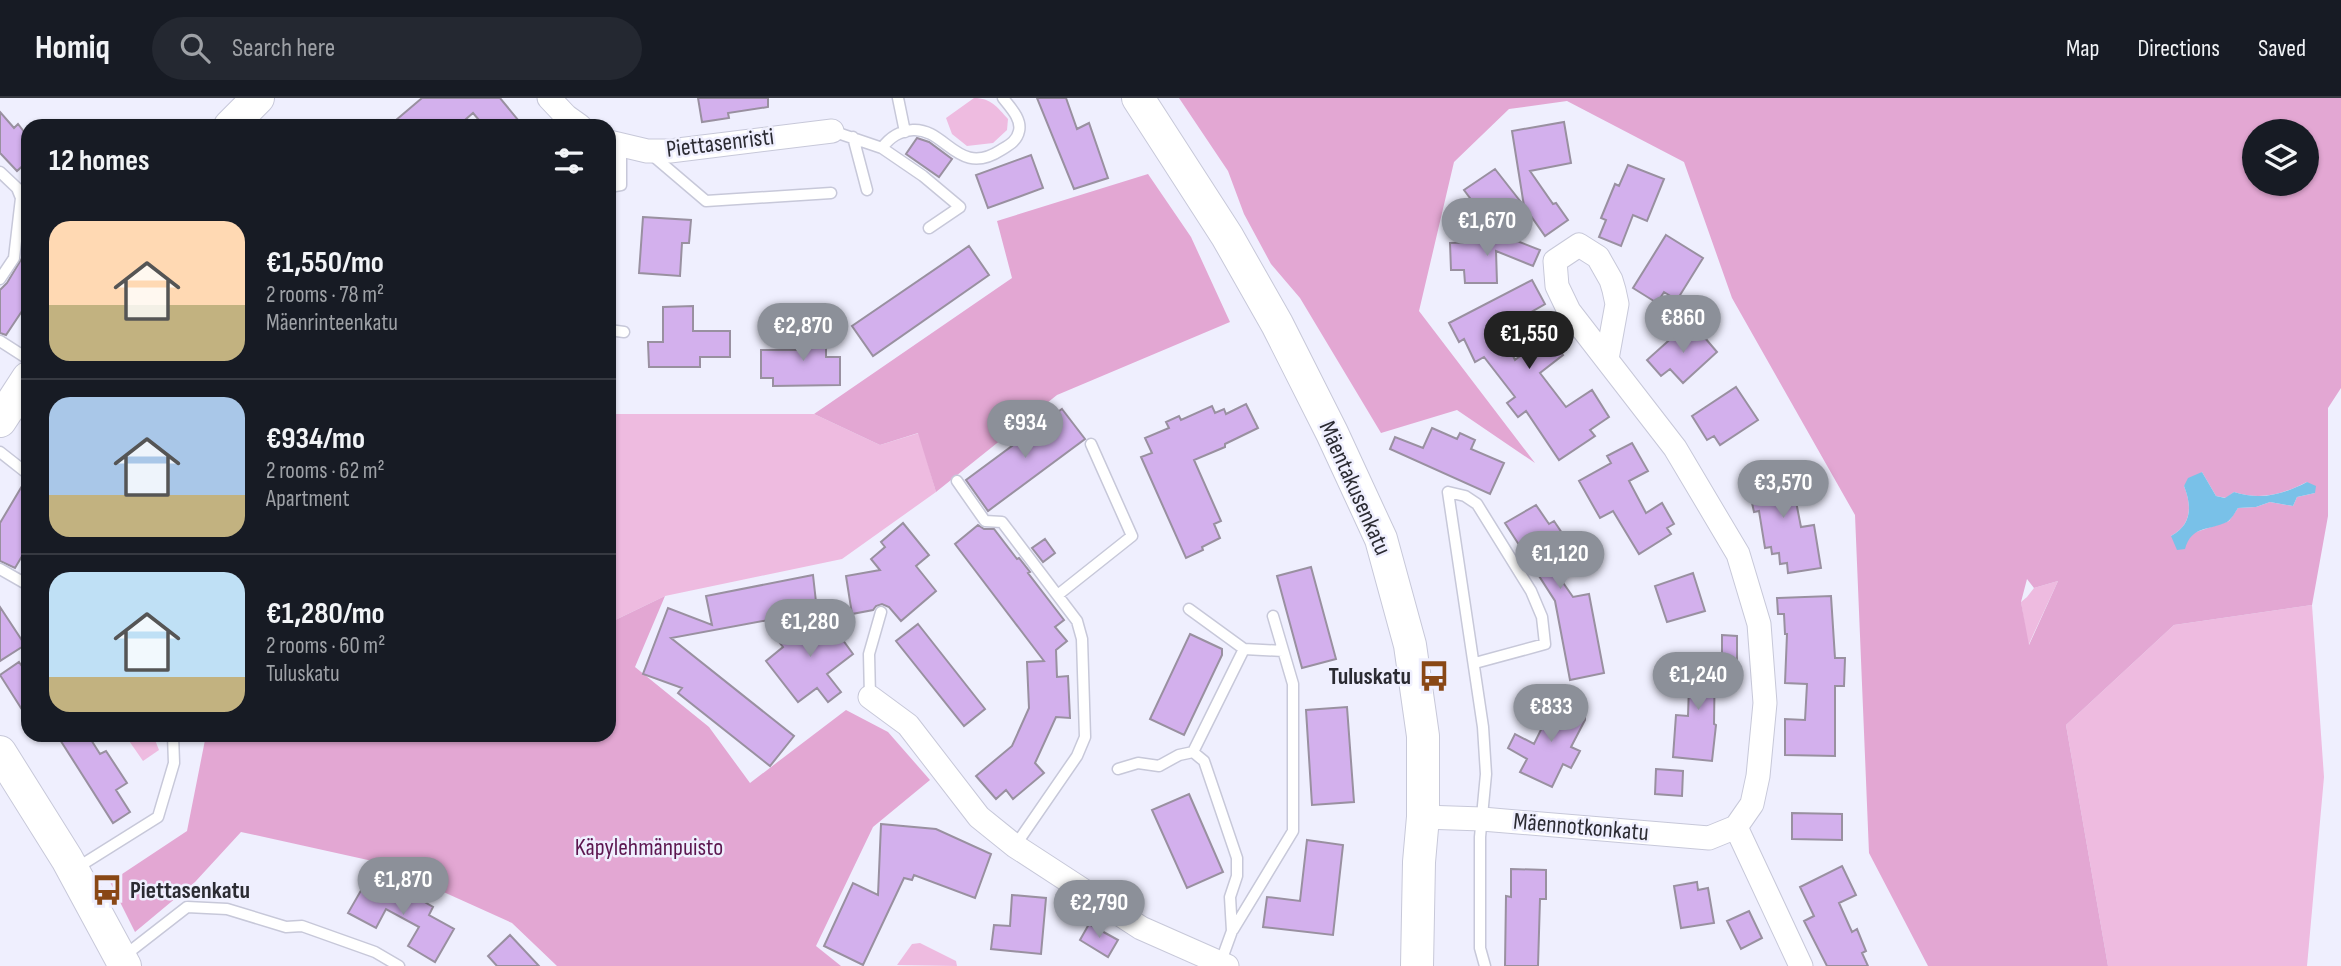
<!DOCTYPE html>
<html lang="en">
<head>
<meta charset="utf-8">
<style>
	:root { --surface:#171b24; --page:#242831; --text:#f1f3f6; --muted:#9ea1a6; --line:#363941; --accent:#8c9099 }
	body { margin:0; font-family:"Sofia Sans Condensed",sans-serif; background:var(--page); color:var(--text); height:100vh; display:flex; flex-direction:column; font-size:26px; white-space:nowrap }
	* { box-sizing:border-box; margin:0 }
	p { font-size:23px; color:var(--muted) }
	.icon { flex:none; width:38px; height:38px; fill:none; stroke:currentColor; stroke-width:2; stroke-linecap:round; stroke-linejoin:round }
	.map { position:relative; flex:1; overflow:hidden }
	.details { position:absolute; left:21px; top:21px; width:595px; height:623px; display:flex; flex-direction:column; background:var(--surface); border-radius:21px; box-shadow:0 2px 5px #0004 }
	.details>* { flex:none }
	.controls { position:absolute; left:2242px; top:21px; display:grid; gap:14px }
	.controls a { display:grid; place-items:center; width:77px; height:77px; border-radius:50%; background:var(--surface); box-shadow:0 2px 5px #0004; font-size:35px }
	.price { position:absolute; translate:-50% -60px; padding:0 16px; border-radius:24px; background:var(--accent); color:#fff; font-size:23px; line-height:46px; filter:drop-shadow(0 2px 4px #0008) }
	.price::after { content:''; position:absolute; left:50%; top:42px; width:21px; height:16px; margin-left:-10px; background:inherit; clip-path:polygon(0 0,100% 0,50% 100%) }
	.price.active { background:#222; color:#fff }
	ul { padding:0; list-style:none }
	li { display:flex; align-items:center; gap:21px; height:175px; padding:0 28px }
	li+li { border-top:2px solid var(--line) }
	li span { display:grid; place-items:center; flex:none; width:196px; height:140px; border-radius:21px; color:#555 }
	li>.icon { margin-inline-start:auto }
	span .icon { width:84px; height:84px; fill:#fffc; stroke-width:1 }
	li b { font-size:30px }
	h2 { display:flex; justify-content:space-between; align-items:center; height:84px; padding:0 28px; font-size:30px }
	header { display:flex; align-items:center; gap:42px; box-sizing:border-box; height:98px; padding:0 35px; background:var(--surface); border-bottom:2px solid var(--line) }
	header strong { font-size:33px }
	nav { display:flex; gap:38px; margin-inline-start:auto; font-size:24px }
	.search { width:490px; height:63px; background:var(--page); display:flex; align-items:center; gap:18px; box-sizing:border-box; padding:0 24px; border-radius:38px; color:var(--muted); font-size:26px }
	.map>svg:first-child { display:block }
</style>
</head>
<body>
<header>
<strong>Homiq</strong>
<div class="search"><svg class="icon" aria-label="search" viewBox="0 0 24 24"><circle cx="10" cy="10" r="6"/><path d="M15 15l6 6"/></svg>Search here</div>
<nav><a>Map</a><a>Directions</a><a>Saved</a></nav>
</header>
<div class="map">
<svg width="2341" height="868" viewBox="0 0 2341 868">
	<rect width="100%" height="100%" fill="#efeffe"/>
	<path fill="#eebbe0" d="M974 0C991 0 997 9 1008 21L1007 32 993 45 967 48 952 36 946 20Z
		M609 316H814L880 347 919 335 936 394 842 461 665 498 609 525Z
		M2058 483 2028 548 2021 504 2027 499 2034 490Z
		M2312 507 2324 679 2307 868H2108L2066 627 2174 527Z
		M125 637H153L159 652 143 663Z
		M920 845 956 863 957 868 897 867 912 846Z"/>
	<path fill="#e3a7d3" fill-rule="evenodd" d="M1179 0H2341V290L2328 310V418L2312 507 2174 527 2066 627 2108 868H1928L1869 755 1855 417 1732 200 1684 64 1567 3 1509 11 1454 64 1419 213 1535 365 1457 312 1381 335 1300 200 1271 166 1244 116 1228 73ZM2254 33H2306V86H2254ZM2202 374 2216 398 2226 400 2234 394C2261 403 2283 396 2307 384L2315 395 2297 399 2293 408 2270 404 2256 409 2238 410 2229 423 2193 435 2188 441 2171 438C2192 427 2192 407 2184 388ZM2027 481 2034 490 2058 483 2029 547 2021 504Z
		M1148 76 1191 139 1230 224 1057 297 936 394 918 335 880 347 814 316 1012 180 997 123Z
		M665 498 635 569 709 629 750 685 846 612 888 634 930 682 873 729 816 848 841 868H557L512 825 377 764 241 734 195 784 135 834 110 784 187 733 206 637H609V525Z"/>
	<path fill="#79c1e8" d="M2202 374 2216 398 2225 400 2234 394C2261 403 2284 396 2307 384L2316 388 2315 395 2297 399 2293 408 2270 404 2256 409 2238 410C2235 414 2232 421 2227 424 2208 433 2192 427 2185 451L2177 452 2171 438C2192 427 2192 408 2184 388L2188 380Z"/>
	<path fill="#d3b0ed" stroke="#9990a0" stroke-width="2" d="M422 0H500L523 28H484L473 15 458 28H389Z
		M698 0H768V9L728 15 729 20 702 24Z
		M1037 0H1066L1077 31 1089 25 1108 80 1074 91Z
		M0 14 14 30 18 26 28 39V63L17 73 0 55Z
		M1564 24 1571 65 1530 73 1553 106 1556 105 1568 122 1545 138 1524 108 1512 33Z
		M917 40 929 44 952 61 939 79 906 56Z
		M1031 57 1043 90 988 110 976 77Z
		M1628 67 1664 81 1647 123 1633 117 1621 148 1599 139 1606 122 1601 120 1615 86 1619 88Z
		M1495 71 1524 108 1493 131 1464 92Z
		M643 119 691 122 689 145H682L680 178 639 175Z
		M1666 137 1703 160 1677 202 1664 194 1657 205 1633 190Z
		M1517 143 1540 152 1533 168 1496 153 1497 185H1465L1464 172H1451L1450 145Z
		M969 148 989 177 873 258 852 228Z
		M28 150V204L6 237 0 235V192L7 185Z
		M1532 182 1545 206 1500 232 1515 262 1547 237 1563 257 1540 275 1566 309 1592 292 1609 319 1590 332 1595 338 1559 362 1526 313 1518 319 1507 305 1515 299 1484 259 1475 264 1464 241 1459 244 1449 225Z
		M693 208V233H730V259H700V269H649L648 244H663V209Z
		M1685 228 1693 238 1699 233 1717 254 1683 285 1670 271 1661 278 1647 262Z
		M800 230H826V259H840V287L773 288V280H761V252H800Z
		M1736 289 1758 322 1720 347 1714 338 1707 342 1692 318Z
		M1246 306 1258 330 1225 346V349L1194 362 1221 423 1214 426 1220 440 1202 449 1203 452 1186 460 1141 359 1152 355 1145 340 1169 330 1166 324 1179 318 1181 322 1212 308 1215 315 1224 311 1226 316Z
		M1062 311 1085 341 988 413 966 382Z
		M1432 330 1457 341 1460 335 1475 342 1471 351 1504 365 1490 396 1390 351 1395 339 1423 350Z
		M1632 345 1648 373 1629 383 1646 415 1662 405 1674 426 1667 430 1671 436 1639 456 1613 413 1600 420 1579 383 1611 365 1607 358Z
		M1789 368 1801 429 1814 427 1821 470 1788 475 1787 465 1780 466 1779 455 1772 456 1771 449 1765 450 1759 413 1754 414 1746 377Z
		M25 383 28 384V448L15 470 0 463V425Z
		M1536 407 1549 426 1554 423 1564 438 1559 441 1574 465 1557 476 1573 499 1589 496 1604 575 1570 582 1555 503 1505 425Z
		M903 425 929 457 916 468 936 493 901 523 889 509 882 506 876 508 873 512 852 516 846 478 880 472 871 461 885 449 881 444Z
		M978 427 984 431H994L1017 461 1019 460 1030 474 1028 475 1064 522 1055 529 1067 543 1056 552 1057 579 1068 578 1070 620 1056 619 1035 665 1044 675 1013 701 1006 692 996 701 976 678 1012 648 1029 610 1027 564 1044 563 955 446Z
		M1045 441 1055 455 1043 464 1032 450Z
		M1311 469 1336 561 1302 570 1277 478Z
		M1693 475 1705 513 1667 524 1655 488Z
		M813 477 817 513 671 540 794 638 770 668 678 595 682 590 643 576 668 510 712 527 706 498Z
		M1831 498 1835 560H1845L1844 588H1835V658L1785 657V621L1805 622 1807 586 1785 585 1787 536H1785L1784 516H1778L1777 500Z
		M0 509 25 547 0 563Z
		M817 514 819 530 829 523 853 556 827 576 841 594 828 604 817 590 798 604 766 563 783 549 779 544Z
		M918 526 985 611 964 628 896 543Z
		M1190 536 1222 551V557L1184 637 1150 621Z
		M1722 537 1737 538V565H1722Z
		M1690 556H1715L1714 626 1716 627 1712 663 1673 659 1676 617 1688 618Z
		M19 564 28 577V621L0 577Z
		M1556 601 1585 615V622L1571 649 1580 653 1571 670 1563 666 1552 689 1520 674 1527 661 1508 650 1515 636 1534 646Z
		M1347 609 1354 704 1312 707 1306 612Z
		M57 637H88L100 656 106 653 127 685 116 692 130 714 113 725Z
		M1656 671 1683 673 1682 698 1655 696Z
		M1189 696 1223 774 1187 790 1152 712Z
		M1792 715 1842 716V742L1792 741Z
		M881 726 936 731 991 756 975 800 914 777 912 782 904 780 863 867 824 848 853 785 878 797Z
		M1307 742 1343 747 1333 837 1263 829 1267 799 1300 803Z
		M1842 768 1856 797 1839 805 1852 834 1857 831 1866 853 1862 855 1868 868H1827L1804 823 1814 818 1800 789Z
		M1511 771 1546 772V801H1540L1538 868H1505L1506 798 1511 799Z
		M367 782 392 796 397 788 433 809 429 817 454 831 435 864 408 848 419 829 386 811 376 830 348 815Z
		M1697 784 1698 792 1708 790 1714 825 1681 830 1674 788Z
		M1012 797 1046 800 1041 856 991 851 994 827 1010 828Z
		M1749 813 1762 840 1741 851 1727 823Z
		M1089 826 1118 842 1108 859 1080 842Z
		M510 837 539 868H497L488 858Z"/>
	<g fill="none" stroke-linecap="round" stroke-linejoin="round">
		<defs>
			<path id="lane" d="M898 0 905 34
				M832 33 882 50 923 78 960 109 929 130
				M853 39 867 92
				M882 50C890 39 899 33 913 32 946 30 958 80 1001 52 1009 47 1017 43 1019 33 1022 21 1010 9 1003 0
				M652 57 706 103 831 95
				M0 74 17 90 21 100 14 160 0 181
				M609 89 621 87V48
				M609 232 624 234
				M0 243 28 261
				M0 354 28 376
				M957 383 985 423 1002 424 1077 523 1082 541 1085 639 1077 658 1015 748
				M0 471 28 487
				M1059 496 1132 438 1091 346
				M1189 511 1244 551 1283 553
				M1475 565 1545 546 1542 519 1531 493 1477 406 1465 398 1448 394 1483 629 1486 676 1480 739V850L1485 868
				M870 599 869 556 881 514
				M1118 671 1138 665 1159 668 1179 657 1193 654
				M75 771 158 719 174 665 173 637
				M1233 832 1293 733V586L1273 518
				M124 858 187 809 227 811 286 829 302 828 375 854 399 868
				M1220 866 1232 833 1230 799 1237 778V760L1204 663 1193 654 1244 551"/>
			<path id="street" d="M549 0 566 18 580 28
				M609 44 647 53H670L832 33
				M1607 261 1617 206 1614 192 1611 182 1598 159 1579 147 1555 163 1557 188 1569 213 1675 350 1738 456 1759 526 1765 605 1758 678 1752 706 1736 729 1801 868
				M870 599 908 627 979 719 1015 748 1141 830 1227 868
				M1423 719 1482 721 1709 740 1736 729"/>
			<path id="secondary" d="M1138 0 1227 138 1277 226 1332 335 1381 441 1410 547 1423 638V719L1419 764 1417 868
				M230 28 258 0
				M0 323 28 280
				M0 654 67 761 125 868"/>
		</defs>
		<use href="#lane" stroke="#c7c8d9" stroke-width="13"/>
		<use href="#street" stroke="#c7c8d9" stroke-width="25"/>
		<use href="#secondary" stroke="#c7c8d9" stroke-width="34"/>
		<use href="#lane" stroke="#fff" stroke-width="10"/>
		<use href="#street" stroke="#fff" stroke-width="23"/>
		<use href="#secondary" stroke="#fff" stroke-width="32"/>
	</g>
	<defs>
		<symbol id="bus-bare" viewBox="-9 -9 18 18"><path d="M-5-6H5V4H4V6H2V4H-2V6H-4V4H-5ZM-3.5-4V0h7V-4ZM-3.5 1.2v1.5H-2V1.2ZM2 1.2v1.5H3.5V1.2Z" fill="#894715" stroke="#efeffe" stroke-width="2.5" paint-order="stroke"/></symbol>
	</defs>
	<g fill-rule="evenodd">
		<use href="#bus-bare" x="1412" y="556" width="44" height="44"/>
		<use href="#bus-bare" x="85" y="770" width="44" height="44"/>
	</g>
	<g text-anchor="middle" dominant-baseline="central" stroke-width="5" stroke-linejoin="round" paint-order="stroke">
		<g font-size="24" fill="#2b2b32" stroke="#efeffe">
			<text transform="translate(720 45) rotate(-7)">Piettasenristi</text>
			<text transform="translate(1355 390) rotate(66)">Mäentakusenkatu</text>
			<text transform="translate(1581 729) rotate(5)">Mäennotkonkatu</text>
		</g>
		<g font-size="24" font-weight="bold" fill="#2b2b32" stroke="#efeffe" text-anchor="end">
			<text x="1411" y="578">Tuluskatu</text>
			<text x="130" y="792" text-anchor="start">Piettasenkatu</text>
		</g>
		<g font-size="24" fill="#5c164f" stroke="#efeffe">
			<text x="649" y="749">Käpylehmänpuisto</text>
		</g>
	</g>
</svg>
<div class="controls">
<a><svg class="icon" aria-label="layers" viewBox="0 0 24 24"><path d="M12 4l9 5-9 5-9-5zM3 14l9 5 9-5"/></svg></a>
</div>
<b class="price" style="left:1487px;top:160px">€1,670</b>
<b class="price" style="left:1683px;top:257px">€860</b>
<b class="price" style="left:803px;top:265px">€2,870</b>
<b class="price active" style="left:1529px;top:273px">€1,550</b>
<b class="price" style="left:1025px;top:362px">€934</b>
<b class="price" style="left:1783px;top:422px">€3,570</b>
<b class="price" style="left:1560px;top:493px">€1,120</b>
<b class="price" style="left:810px;top:561px">€1,280</b>
<b class="price" style="left:1698px;top:614px">€1,240</b>
<b class="price" style="left:1551px;top:646px">€833</b>
<b class="price" style="left:403px;top:819px">€1,870</b>
<b class="price" style="left:1099px;top:842px">€2,790</b>
<section class="details">
<h2>12 homes<svg class="icon" aria-label="filters" viewBox="0 0 24 24"><path d="M4 7h16M4 17h16"/><circle cx="9" cy="7" r="2"/><circle cx="15" cy="17" r="2"/></svg></h2>
<ul>
<li><span style="background:linear-gradient(#ffd9b3 60%,#c2b280 0)"><svg class="icon" aria-label="home" viewBox="0 0 24 24"><path d="M3 11l9-7 9 7M6 9v11h12V9"/></svg></span><div><b>€1,550/mo</b><p>2 rooms · 78 m²</p><p>Mäenrinteenkatu</p></div></li>
<li><span style="background:linear-gradient(#a9c7e8 70%,#c2b280 0)"><svg class="icon" aria-label="home" viewBox="0 0 24 24"><path d="M3 11l9-7 9 7M6 9v11h12V9"/></svg></span><div><b>€934/mo</b><p>2 rooms · 62 m²</p><p>Apartment</p></div></li>
<li><span style="background:linear-gradient(#bfe0f5 75%,#c2b280 0)"><svg class="icon" aria-label="home" viewBox="0 0 24 24"><path d="M3 11l9-7 9 7M6 9v11h12V9"/></svg></span><div><b>€1,280/mo</b><p>2 rooms · 60 m²</p><p>Tuluskatu</p></div></li>
</ul>
</section>
</div>
</body>
</html>
